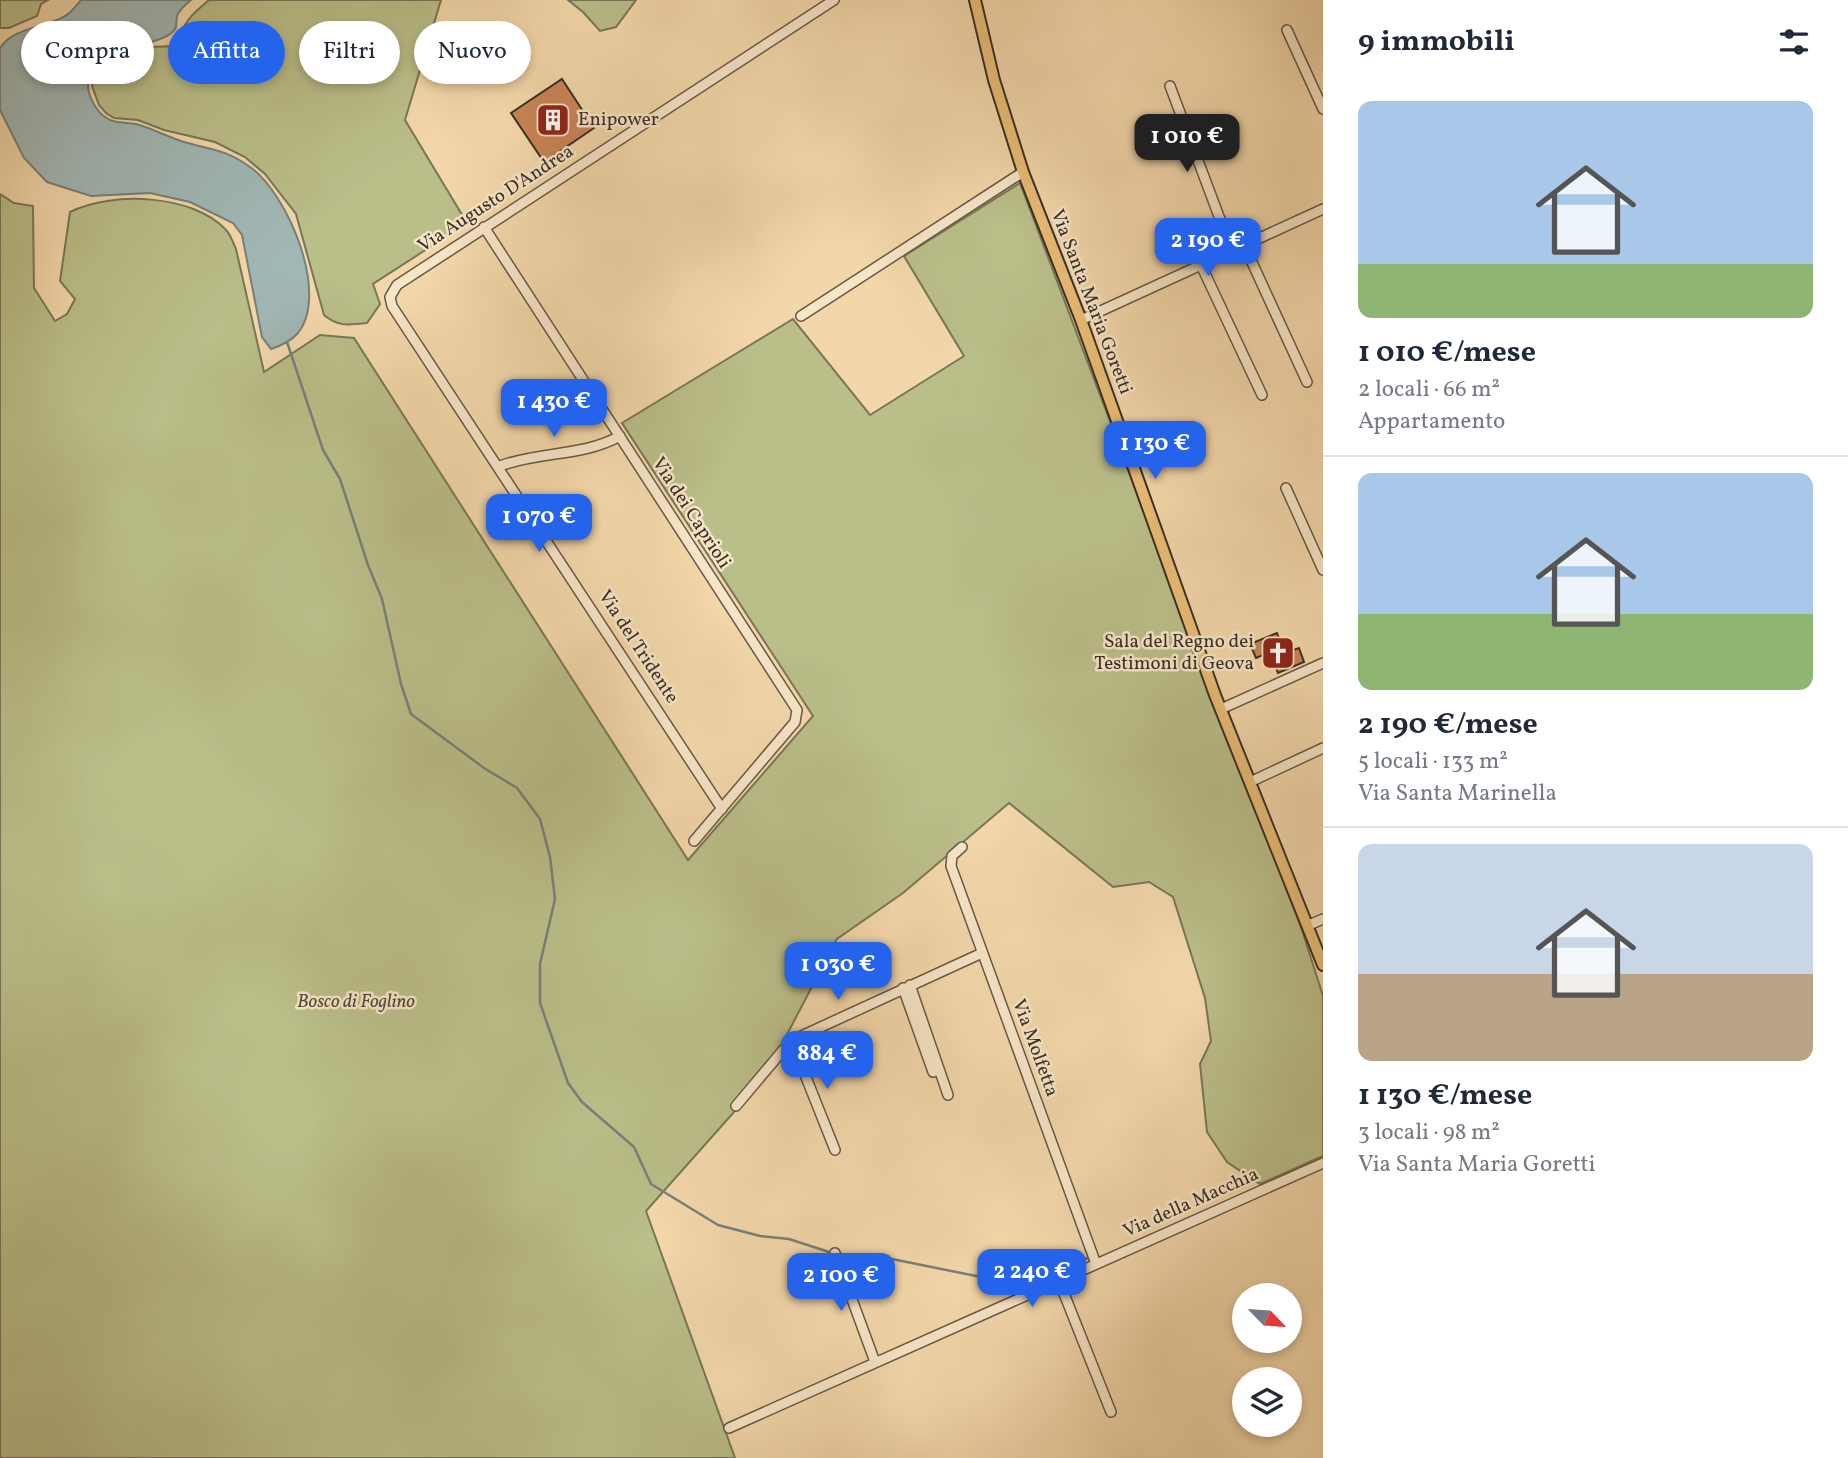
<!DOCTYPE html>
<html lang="it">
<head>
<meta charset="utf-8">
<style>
	:root { --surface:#fff; --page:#f6f6f7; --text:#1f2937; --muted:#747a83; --line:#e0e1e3; --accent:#2563eb }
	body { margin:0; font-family:Vollkorn,serif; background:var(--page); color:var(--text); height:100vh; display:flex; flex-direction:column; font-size:26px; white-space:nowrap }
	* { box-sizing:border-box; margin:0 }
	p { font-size:23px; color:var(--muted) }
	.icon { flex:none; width:38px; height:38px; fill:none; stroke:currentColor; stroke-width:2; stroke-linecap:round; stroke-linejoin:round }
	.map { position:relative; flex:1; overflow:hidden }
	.drawer { display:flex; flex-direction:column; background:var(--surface); width:525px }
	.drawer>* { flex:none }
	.hud { position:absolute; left:21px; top:21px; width:665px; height:63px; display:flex; gap:14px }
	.needle { width:46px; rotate:115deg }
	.fabs { position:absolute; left:1232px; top:1283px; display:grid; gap:14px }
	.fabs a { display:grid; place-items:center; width:70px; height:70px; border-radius:50%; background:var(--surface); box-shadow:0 4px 10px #0003; font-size:35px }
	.price { position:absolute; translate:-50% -60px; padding:0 16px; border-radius:14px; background:var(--accent); color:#fff; font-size:23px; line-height:46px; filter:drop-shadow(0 2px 4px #0008) }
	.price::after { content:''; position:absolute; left:50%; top:42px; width:21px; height:16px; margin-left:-10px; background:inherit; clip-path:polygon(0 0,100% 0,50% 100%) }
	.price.selected { background:#222; color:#fff }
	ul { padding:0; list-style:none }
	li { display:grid; align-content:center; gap:14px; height:371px; padding:0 35px }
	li+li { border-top:2px solid var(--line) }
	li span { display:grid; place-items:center; height:217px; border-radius:14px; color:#555 }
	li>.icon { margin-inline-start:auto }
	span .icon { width:126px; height:126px; fill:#fffc; stroke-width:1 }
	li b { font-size:30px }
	h2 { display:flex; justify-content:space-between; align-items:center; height:84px; padding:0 35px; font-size:30px }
	.tag { padding:0 24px; border-radius:32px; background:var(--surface); box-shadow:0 4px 10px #0003; font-size:24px; line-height:63px }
	.tag.selected { background:var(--accent); color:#fff }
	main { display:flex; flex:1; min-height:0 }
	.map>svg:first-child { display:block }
</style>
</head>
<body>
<main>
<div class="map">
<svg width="1323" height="1458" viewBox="0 0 1323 1458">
	<rect width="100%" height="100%" fill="#f3d7aa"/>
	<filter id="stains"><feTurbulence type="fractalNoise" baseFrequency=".00286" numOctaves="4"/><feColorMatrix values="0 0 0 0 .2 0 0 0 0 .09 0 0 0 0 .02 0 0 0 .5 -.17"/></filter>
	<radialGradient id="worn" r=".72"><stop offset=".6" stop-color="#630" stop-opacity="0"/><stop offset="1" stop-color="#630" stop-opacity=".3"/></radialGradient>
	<path fill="#babe89" stroke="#797657" stroke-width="2" d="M0 0H48L41 4 37 16 9 28H0Z
		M209 0H441L405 120 467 223 373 284 380 304 367 323C349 325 338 327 324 315L296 214 265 174 245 157 215 142 164 130 138 120 114 118 106 113 99 105 92 86 95 77 103 71H110L119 62 149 47 178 46C181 24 192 14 209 0Z
		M568 0H636L616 27 600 31 583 12Z
		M1020 183 1302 930 1323 996V1156L1260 1184 1227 1162 1207 1132 1200 1064 1211 1041 1205 998 1173 897 1149 882 1113 887 1009 803 903 893 837 939 782 1044V1058L646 1211 735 1458H0V194L14 203 33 206 34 288 55 321 67 314 75 299 60 281 70 212C111 191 193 194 226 230 231 235 233 243 236 249L264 372 320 335 354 338 688 860 813 716 622 423 793 319 870 415 964 356 904 256Z"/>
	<path fill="#a1b7b5" stroke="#77807b" stroke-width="2" d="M81 0H191C186 4 179 10 177 16 175 25 179 28 170 34 146 51 86 41 88 86 88 96 97 112 105 117 114 124 126 122 136 124 151 128 166 136 181 141 209 150 224 148 250 167 287 193 330 293 298 333 291 341 280 346 271 349L262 337 242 235 233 223 190 202 150 193 91 196 47 182 24 158 0 110V48C14 27 45 28 65 16 71 13 77 5 81 0Z"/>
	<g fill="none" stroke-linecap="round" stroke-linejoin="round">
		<path stroke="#77807b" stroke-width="2.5" d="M287 342 323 450 340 479 368 565 382 599 401 684 411 714 484 768 517 788 540 819 550 857 555 899 540 964V1003L568 1083 582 1102 634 1147 651 1184 718 1225 760 1236 789 1239 829 1252 874 1259 882 1257 991 1279C1025 1279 1057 1261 1091 1258"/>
	</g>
	<path fill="#c98356" stroke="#382e25" stroke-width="2" d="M562 79 594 128 544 162 511 113Z
		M1277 633 1285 653 1299 648 1304 662 1278 673 1270 652 1256 658 1250 644Z"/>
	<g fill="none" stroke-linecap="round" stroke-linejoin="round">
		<defs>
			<path id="minor" d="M1287 30 1323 109
				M1170 86 1232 251
				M484 227 797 710 795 722 694 841
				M1244 245 1307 382
				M1201 265 1262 395
				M801 316 1023 172
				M1081 320 1323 209
				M500 466C540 451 582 457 620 436
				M1286 488 1323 570
				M1221 709 1323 663
				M1250 782 1323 748
				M722 809 392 306 390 297 397 285 834 0
				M962 847 952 856 951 866 1096 1264
				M1309 925 1323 919
				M910 985 948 1095
				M903 988 933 1072
				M792 1042 835 1150
				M736 1106 784 1049 797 1038 982 953
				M835 1253 875 1362
				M1059 1281 1111 1412
				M729 1428 1323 1163"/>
			<path id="major" d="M975 0 994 80 1023 172 1081 320 1215 695 1323 965"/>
		</defs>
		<use href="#minor" stroke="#675846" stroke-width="12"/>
		<use href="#major" stroke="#382e25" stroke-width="14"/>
		<use href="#minor" stroke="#f7e5c8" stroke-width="9"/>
		<use href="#major" stroke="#eabc75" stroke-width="10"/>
	</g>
	<defs>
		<symbol id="building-square" viewBox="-11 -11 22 22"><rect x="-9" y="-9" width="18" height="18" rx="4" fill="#8f2418" stroke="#f7e5c8"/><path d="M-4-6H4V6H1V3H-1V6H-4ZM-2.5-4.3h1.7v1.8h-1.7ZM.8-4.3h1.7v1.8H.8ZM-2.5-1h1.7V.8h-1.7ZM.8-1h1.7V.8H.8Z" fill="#fff"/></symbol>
		<symbol id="church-square" viewBox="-11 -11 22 22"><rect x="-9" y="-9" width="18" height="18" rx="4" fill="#8f2418" stroke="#f7e5c8"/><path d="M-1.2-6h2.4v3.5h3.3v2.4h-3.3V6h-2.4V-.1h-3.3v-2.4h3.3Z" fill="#fff"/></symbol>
	</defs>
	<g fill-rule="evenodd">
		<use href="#building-square" x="534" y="101" width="38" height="38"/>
		<use href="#church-square" x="1259" y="634" width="38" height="38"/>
	</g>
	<g text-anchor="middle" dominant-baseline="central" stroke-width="5" stroke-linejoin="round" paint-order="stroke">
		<g font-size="19" fill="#382e25" stroke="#f7e5c8" text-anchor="start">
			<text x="578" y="120">Enipower</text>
			<text x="1254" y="642" text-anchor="end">Sala del Regno dei<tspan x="1254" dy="22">Testimoni di Geova</tspan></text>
		</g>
		<g font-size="19" fill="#382e25" stroke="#f7e5c8">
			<text transform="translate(496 199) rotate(-33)">Via Augusto D'Andrea</text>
			<text transform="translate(1091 302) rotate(69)">Via Santa Maria Goretti</text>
			<text transform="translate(691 513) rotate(57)">Via dei Caprioli</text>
			<text transform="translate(638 647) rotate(57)">Via del Tridente</text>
			<text transform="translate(1035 1048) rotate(70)">Via Molfetta</text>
			<text transform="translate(1191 1203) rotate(-24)">Via della Macchia</text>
		</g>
		<g font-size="19" font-style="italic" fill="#524b39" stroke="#f7e5c8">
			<text x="356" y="1002">Bosco di Foglino</text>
		</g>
	</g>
	<rect width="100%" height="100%" filter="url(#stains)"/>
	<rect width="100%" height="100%" fill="url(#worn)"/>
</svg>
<div class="fabs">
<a><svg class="needle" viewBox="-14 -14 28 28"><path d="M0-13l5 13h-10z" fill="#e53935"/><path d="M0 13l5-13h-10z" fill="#747a83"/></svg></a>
<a><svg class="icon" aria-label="layers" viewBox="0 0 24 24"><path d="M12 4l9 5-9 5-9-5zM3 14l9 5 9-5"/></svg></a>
</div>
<b class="price selected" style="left:1187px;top:174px">1 010 €</b>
<b class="price" style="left:1208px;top:278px">2 190 €</b>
<b class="price" style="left:554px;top:439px">1 430 €</b>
<b class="price" style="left:1155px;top:481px">1 130 €</b>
<b class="price" style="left:539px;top:554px">1 070 €</b>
<b class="price" style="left:838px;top:1002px">1 030 €</b>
<b class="price" style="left:827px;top:1091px">884 €</b>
<b class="price" style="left:1032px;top:1309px">2 240 €</b>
<b class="price" style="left:841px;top:1313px">2 100 €</b>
<div class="hud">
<a class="tag">Compra</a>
<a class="tag selected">Affitta</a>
<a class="tag">Filtri</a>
<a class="tag">Nuovo</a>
</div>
</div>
<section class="drawer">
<h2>9 immobili<svg class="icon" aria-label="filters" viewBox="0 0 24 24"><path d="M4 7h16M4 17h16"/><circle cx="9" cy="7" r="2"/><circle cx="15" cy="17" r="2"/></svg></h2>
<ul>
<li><span style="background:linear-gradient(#a9c7e8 75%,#8fb573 0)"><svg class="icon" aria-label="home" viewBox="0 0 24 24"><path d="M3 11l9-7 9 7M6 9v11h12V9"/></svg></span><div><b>1 010 €/mese</b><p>2 locali · 66 m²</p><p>Appartamento</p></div></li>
<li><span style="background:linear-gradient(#a9c7e8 65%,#8fb573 0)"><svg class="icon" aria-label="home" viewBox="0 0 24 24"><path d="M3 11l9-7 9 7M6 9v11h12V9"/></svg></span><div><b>2 190 €/mese</b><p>5 locali · 133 m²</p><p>Via Santa Marinella</p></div></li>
<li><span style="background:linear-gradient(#c9d6e8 60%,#b9a48a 0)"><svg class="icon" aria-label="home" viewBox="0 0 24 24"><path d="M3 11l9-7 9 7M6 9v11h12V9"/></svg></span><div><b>1 130 €/mese</b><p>3 locali · 98 m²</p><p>Via Santa Maria Goretti</p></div></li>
</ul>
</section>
</main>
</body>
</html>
